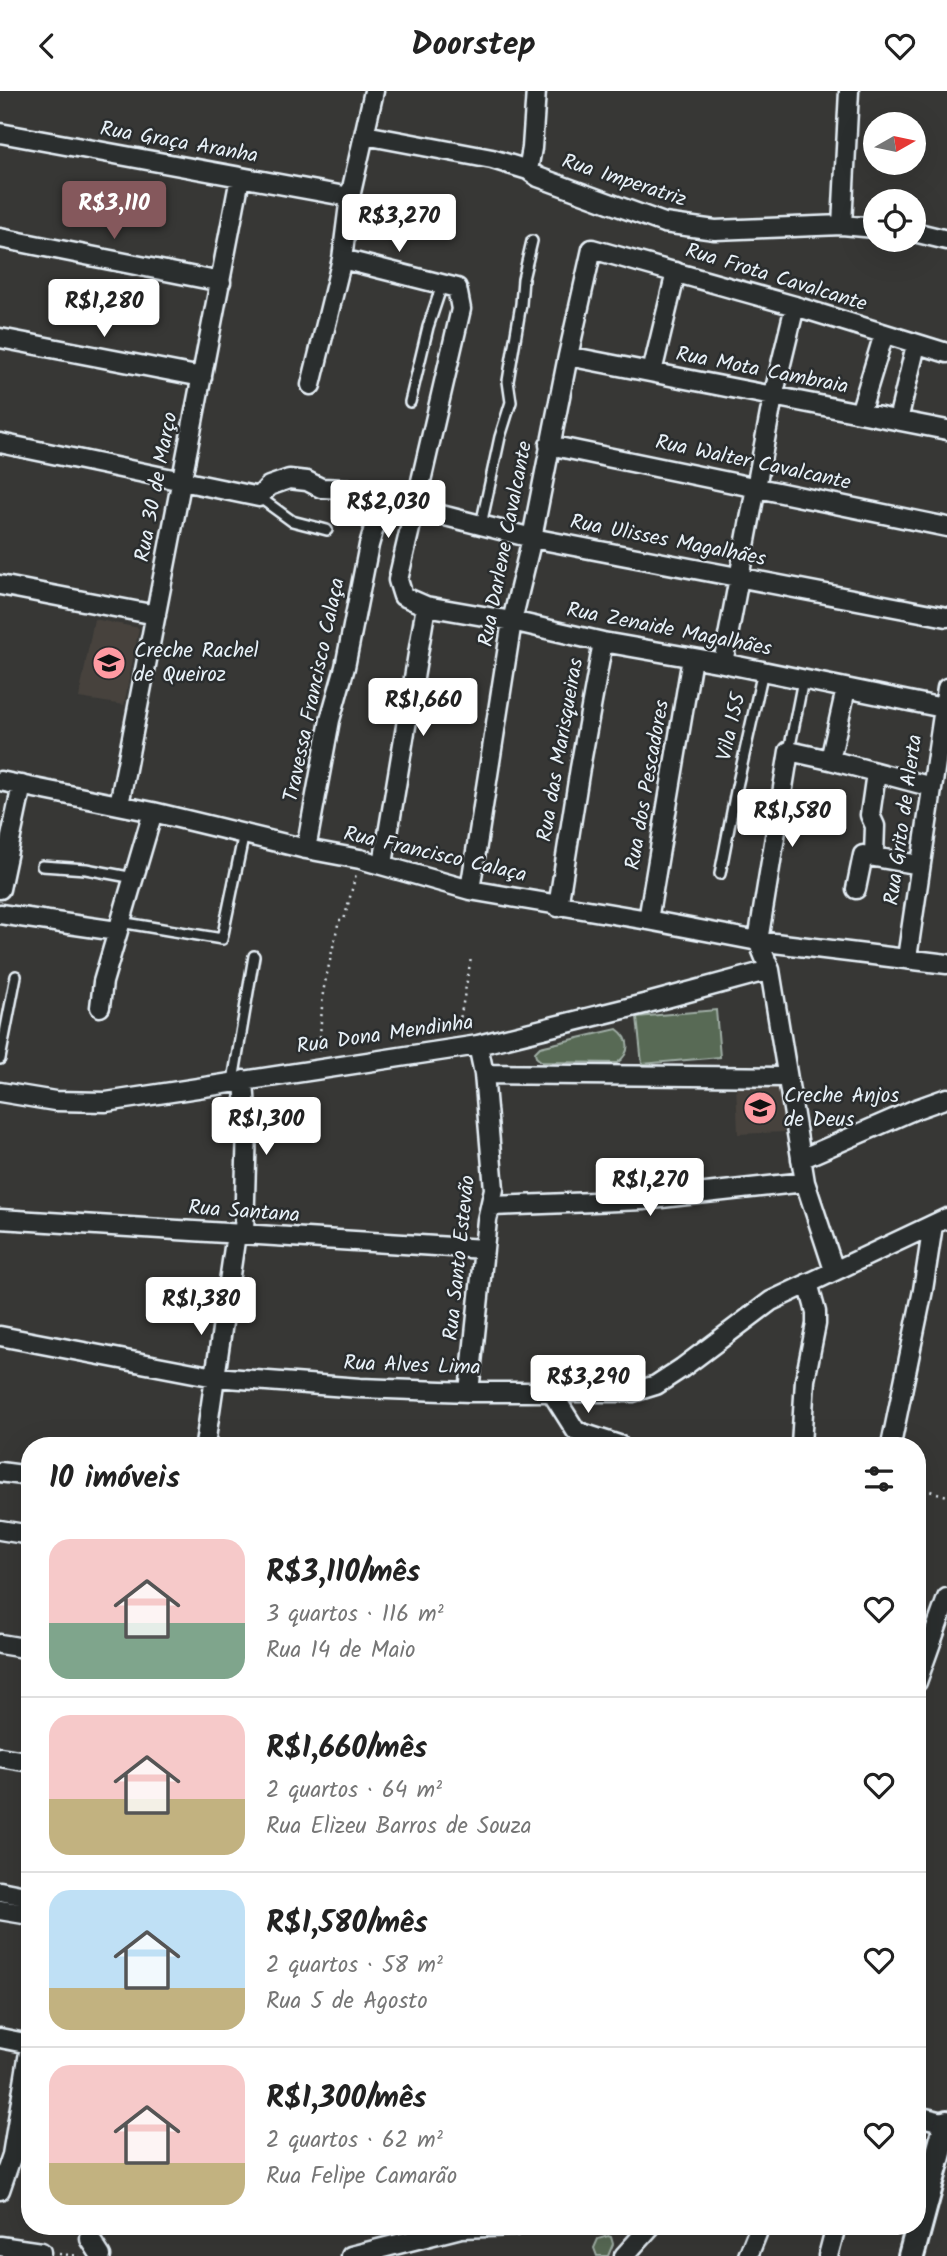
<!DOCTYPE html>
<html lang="pt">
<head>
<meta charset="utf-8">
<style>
	:root { --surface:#fff; --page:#f2f2f2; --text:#222; --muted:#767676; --line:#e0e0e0; --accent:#85585c }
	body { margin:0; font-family:Kalam,sans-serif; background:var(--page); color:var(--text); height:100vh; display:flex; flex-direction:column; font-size:26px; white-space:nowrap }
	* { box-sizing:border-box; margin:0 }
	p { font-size:23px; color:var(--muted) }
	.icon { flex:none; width:38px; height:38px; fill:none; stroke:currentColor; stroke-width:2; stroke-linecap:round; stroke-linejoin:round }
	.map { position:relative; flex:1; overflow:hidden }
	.panel { position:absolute; left:21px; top:1346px; width:905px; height:798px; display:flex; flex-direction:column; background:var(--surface); border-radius:28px; box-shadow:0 7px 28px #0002 }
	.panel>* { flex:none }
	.needle { width:46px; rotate:81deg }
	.fabs { position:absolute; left:863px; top:21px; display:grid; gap:14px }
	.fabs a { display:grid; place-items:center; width:63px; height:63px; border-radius:50%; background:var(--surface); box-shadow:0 7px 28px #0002; font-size:35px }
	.price { position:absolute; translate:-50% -60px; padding:0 16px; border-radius:7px; background:#fff; color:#222; font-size:23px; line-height:46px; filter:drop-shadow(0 2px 4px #0008) }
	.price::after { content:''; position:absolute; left:50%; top:42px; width:21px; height:16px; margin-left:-10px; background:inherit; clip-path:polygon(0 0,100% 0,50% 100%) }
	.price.current { background:var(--accent); color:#fff }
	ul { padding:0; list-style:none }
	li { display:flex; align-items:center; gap:21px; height:175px; padding:0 28px }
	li+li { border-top:2px solid var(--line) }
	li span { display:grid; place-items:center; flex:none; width:196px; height:140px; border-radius:21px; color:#555 }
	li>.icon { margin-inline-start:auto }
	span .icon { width:84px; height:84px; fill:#fffc; stroke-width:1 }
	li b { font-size:30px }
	h2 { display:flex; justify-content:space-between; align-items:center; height:84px; padding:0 28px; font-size:30px }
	header { display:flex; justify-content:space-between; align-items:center; height:91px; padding:0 28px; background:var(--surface); font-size:32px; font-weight:700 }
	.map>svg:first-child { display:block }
</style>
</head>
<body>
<header><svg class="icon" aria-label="back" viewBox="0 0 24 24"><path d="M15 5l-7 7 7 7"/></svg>Doorstep<svg class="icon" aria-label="heart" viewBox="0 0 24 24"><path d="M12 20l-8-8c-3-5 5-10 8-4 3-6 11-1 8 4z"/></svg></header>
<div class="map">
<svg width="947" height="2165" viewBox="0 0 947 2165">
	<rect width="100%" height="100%" fill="#373735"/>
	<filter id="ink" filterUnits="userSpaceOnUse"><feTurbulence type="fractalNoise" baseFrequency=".0143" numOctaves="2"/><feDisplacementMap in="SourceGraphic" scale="14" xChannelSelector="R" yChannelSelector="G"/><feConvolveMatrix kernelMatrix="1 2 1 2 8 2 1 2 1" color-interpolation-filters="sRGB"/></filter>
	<g filter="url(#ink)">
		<path fill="#47433e" d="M94 528 139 537 124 614 79 607Z
			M736 993H779L786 1041 738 1043Z"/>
		<path fill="#586a54" stroke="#a0aea6" stroke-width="2" d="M716 919 720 966 642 973 637 926Z
			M617 938C631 948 631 962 617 972L542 971 536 966 535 961 540 956Z
			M608 2145 611 2146 613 2153 608 2165H597L594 2157 598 2148Z"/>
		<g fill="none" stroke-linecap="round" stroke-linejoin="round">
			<defs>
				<path id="lane" d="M410 311 428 236 442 194
					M259 406 292 430 327 439
					M481 434 500 346 511 311 508 290 521 213 523 188 532 150
					M789 660 803 589
					M42 775 86 778 134 787
					M720 783 736 700 763 580
					M120 831 222 848 244 742
					M0 968 16 885
					M233 990 254 865"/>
				<path id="street" d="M0 42 350 106
					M365 44 492 68 528 79 538 86 664 132 715 139 842 134 875 137
					M528 79 532 57 536 0
					M842 134 849 0
					M914 141 947 149
					M0 147 221 191
					M342 168 457 197 461 218 398 489 403 505 426 515 512 530 603 551 723 572 943 617
					M0 247 202 286
					M568 265 947 339
					M652 281 676 181
					M311 294 342 168 350 106 374 0
					M860 322 884 243
					M898 329 916 254
					M0 352 259 406 269 395 289 388 307 390 321 397 348 398
					M549 354 947 436
					M0 494 156 524
					M723 572 773 306 795 215
					M830 669 846 598
					M0 690 153 721 306 758 360 768 470 799 648 829 758 850 947 873
					M119 714 240 87
					M306 758 330 629 345 576 369 454 382 409 532 447 947 526
					M874 764 875 735 870 724 876 682
					M383 773 426 515
					M0 798 22 694
					M856 798 863 764 920 774
					M470 799 512 530 532 447 568 265 592 158 795 215 947 262
					M558 816 580 677 603 551
					M0 823 117 840
					M648 829 692 567
					M907 867 947 597
					M100 916 103 891 153 721
					M484 983 786 986
					M0 1001 55 1010 106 1011 478 954 644 913 770 879
					M801 1068 916 1018 947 1007
					M492 1115 643 1109 805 1091
					M0 1128 484 1158
					M244 1143 247 1035 244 989
					M834 1179 805 1091 770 879 758 850 789 660 830 669 932 696
					M0 1245 215 1286 360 1297 469 1301H633L656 1294 682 1277 771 1210 947 1127
					M469 1301 487 1129 494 1098 484 983 478 954
					M552 1302 576 1340 619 1354
					M205 1354 236 1143
					M801 1354 805 1289 816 1233V1221L808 1192
					M891 1354 923 1199 933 1134
					M0 1381 30 1385
					M0 1439 30 1444
					M0 1553 30 1558
					M917 1591 947 1507
					M0 1666 30 1671
					M0 1800 30 1806
					M0 1819 30 1824
					M0 1947 30 1953
					M917 2025 947 2032
					M0 2099 12 2064 30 1955
					M91 2135 90 2148 101 2165
					M0 2155 41 2161
					M351 2165 461 2137 514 2135
					M624 2165 651 2135
					M748 2165 760 2135
					M828 2165 836 2135"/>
				<path id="secondary" d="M911 2165 947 2032"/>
			</defs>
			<use href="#lane" stroke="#e8f1f8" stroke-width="14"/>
			<use href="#street" stroke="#e8f1f8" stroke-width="23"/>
			<use href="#secondary" stroke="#e8f1f8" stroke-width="30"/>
			<path stroke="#e8f1f8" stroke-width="2.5" stroke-dasharray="2 5" stroke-linecap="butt" d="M458 940 471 867
				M319 960 323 901 339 829H344L356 783
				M917 1396 947 1405
				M59 2163 80 2165"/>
			<use href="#lane" stroke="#2a2d2e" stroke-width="9"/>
			<use href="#street" stroke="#2a2d2e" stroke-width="18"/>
			<use href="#secondary" stroke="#2a2d2e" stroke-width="24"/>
		</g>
	</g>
	<defs>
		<symbol id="school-disc" viewBox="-11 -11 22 22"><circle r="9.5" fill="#ff9aa2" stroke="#2a2d2e"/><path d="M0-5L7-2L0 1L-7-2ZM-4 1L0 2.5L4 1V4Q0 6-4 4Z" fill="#111"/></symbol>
	</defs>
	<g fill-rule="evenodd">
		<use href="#school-disc" x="90" y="553" width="38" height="38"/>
		<use href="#school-disc" x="741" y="998" width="38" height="38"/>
	</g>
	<g text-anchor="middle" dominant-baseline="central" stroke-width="5" stroke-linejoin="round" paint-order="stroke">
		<g font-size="21" fill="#e8f1f8" stroke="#2a2d2e">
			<text transform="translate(179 52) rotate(10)">Rua Graça Aranha</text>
			<text transform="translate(624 90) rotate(18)">Rua Imperatriz</text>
			<text transform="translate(776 187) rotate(17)">Rua Frota Cavalcante</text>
			<text transform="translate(762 280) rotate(11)">Rua Mota Cambraia</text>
			<text transform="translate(753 372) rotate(12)">Rua Walter Cavalcante</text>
			<text transform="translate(157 396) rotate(-79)">Rua 30 de Março</text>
			<text transform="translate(668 450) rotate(11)">Rua Ulisses Magalhães</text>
			<text transform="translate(506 453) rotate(-79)">Rua Darlene Cavalcante</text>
			<text transform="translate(669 539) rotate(11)">Rua Zenaide Magalhães</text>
			<text transform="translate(315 599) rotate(-78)">Travessa Francisco Calaça</text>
			<text transform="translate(732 636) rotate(-77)">Vila 155</text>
			<text transform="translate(561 659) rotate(-80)">Rua das Marisqueiras</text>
			<text transform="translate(648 694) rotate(-80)">Rua dos Pescadores</text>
			<text transform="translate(904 729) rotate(-82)">Rua Grito de Alerta</text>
			<text transform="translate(435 764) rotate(13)">Rua Francisco Calaça</text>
			<text transform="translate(385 944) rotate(-8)">Rua Dona Mendinha</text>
			<text transform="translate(244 1121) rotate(4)">Rua Santana</text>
			<text transform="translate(460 1167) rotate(-84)">Rua Santo Estevão</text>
			<text transform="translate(412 1275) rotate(2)">Rua Alves Lima</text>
		</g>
		<g font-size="21" fill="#e8f1f8" stroke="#2a2d2e" text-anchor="start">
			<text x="134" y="560">Creche Rachel<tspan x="134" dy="24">de Queiroz</tspan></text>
			<text x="784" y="1005">Creche Anjos<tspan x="784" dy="24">de Deus</tspan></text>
		</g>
	</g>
</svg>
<div class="fabs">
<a><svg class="needle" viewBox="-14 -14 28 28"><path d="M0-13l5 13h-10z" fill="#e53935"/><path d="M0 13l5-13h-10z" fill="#767676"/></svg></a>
<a><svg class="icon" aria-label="locate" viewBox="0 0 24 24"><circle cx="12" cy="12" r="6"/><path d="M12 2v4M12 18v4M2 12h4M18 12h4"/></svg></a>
</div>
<b class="price current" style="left:114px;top:150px">R$3,110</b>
<b class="price" style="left:399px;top:163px">R$3,270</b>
<b class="price" style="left:104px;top:248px">R$1,280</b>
<b class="price" style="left:388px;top:449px">R$2,030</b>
<b class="price" style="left:423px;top:647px">R$1,660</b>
<b class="price" style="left:792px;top:758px">R$1,580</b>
<b class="price" style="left:266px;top:1066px">R$1,300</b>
<b class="price" style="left:650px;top:1127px">R$1,270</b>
<b class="price" style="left:201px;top:1246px">R$1,380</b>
<b class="price" style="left:588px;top:1324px">R$3,290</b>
<section class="panel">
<h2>10 imóveis<svg class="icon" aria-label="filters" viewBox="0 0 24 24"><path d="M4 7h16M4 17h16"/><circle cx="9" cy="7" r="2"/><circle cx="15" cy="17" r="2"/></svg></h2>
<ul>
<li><span style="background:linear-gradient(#f6c9c9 60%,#7fa58c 0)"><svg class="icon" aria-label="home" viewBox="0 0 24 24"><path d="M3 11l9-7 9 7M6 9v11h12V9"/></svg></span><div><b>R$3,110/mês</b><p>3 quartos · 116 m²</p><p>Rua 14 de Maio</p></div><svg class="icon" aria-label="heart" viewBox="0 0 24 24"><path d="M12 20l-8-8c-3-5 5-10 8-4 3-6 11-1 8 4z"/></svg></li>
<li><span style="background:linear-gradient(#f6c9c9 60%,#c2b280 0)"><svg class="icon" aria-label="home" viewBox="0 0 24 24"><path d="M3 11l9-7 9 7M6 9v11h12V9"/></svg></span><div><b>R$1,660/mês</b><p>2 quartos · 64 m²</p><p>Rua Elizeu Barros de Souza</p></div><svg class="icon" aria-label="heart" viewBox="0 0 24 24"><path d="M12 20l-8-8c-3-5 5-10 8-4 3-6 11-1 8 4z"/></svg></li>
<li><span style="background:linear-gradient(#bfe0f5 70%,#c2b280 0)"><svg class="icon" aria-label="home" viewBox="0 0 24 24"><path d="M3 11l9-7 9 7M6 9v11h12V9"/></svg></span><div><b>R$1,580/mês</b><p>2 quartos · 58 m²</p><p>Rua 5 de Agosto</p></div><svg class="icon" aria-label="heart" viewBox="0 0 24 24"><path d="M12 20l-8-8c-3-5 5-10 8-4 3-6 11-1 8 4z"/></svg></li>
<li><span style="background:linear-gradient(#f6c9c9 70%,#c2b280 0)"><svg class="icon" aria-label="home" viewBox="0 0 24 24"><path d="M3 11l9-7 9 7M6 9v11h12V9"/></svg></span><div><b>R$1,300/mês</b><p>2 quartos · 62 m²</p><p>Rua Felipe Camarão</p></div><svg class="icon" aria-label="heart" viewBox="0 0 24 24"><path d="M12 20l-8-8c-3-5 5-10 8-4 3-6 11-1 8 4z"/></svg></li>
</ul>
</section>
</div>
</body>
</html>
